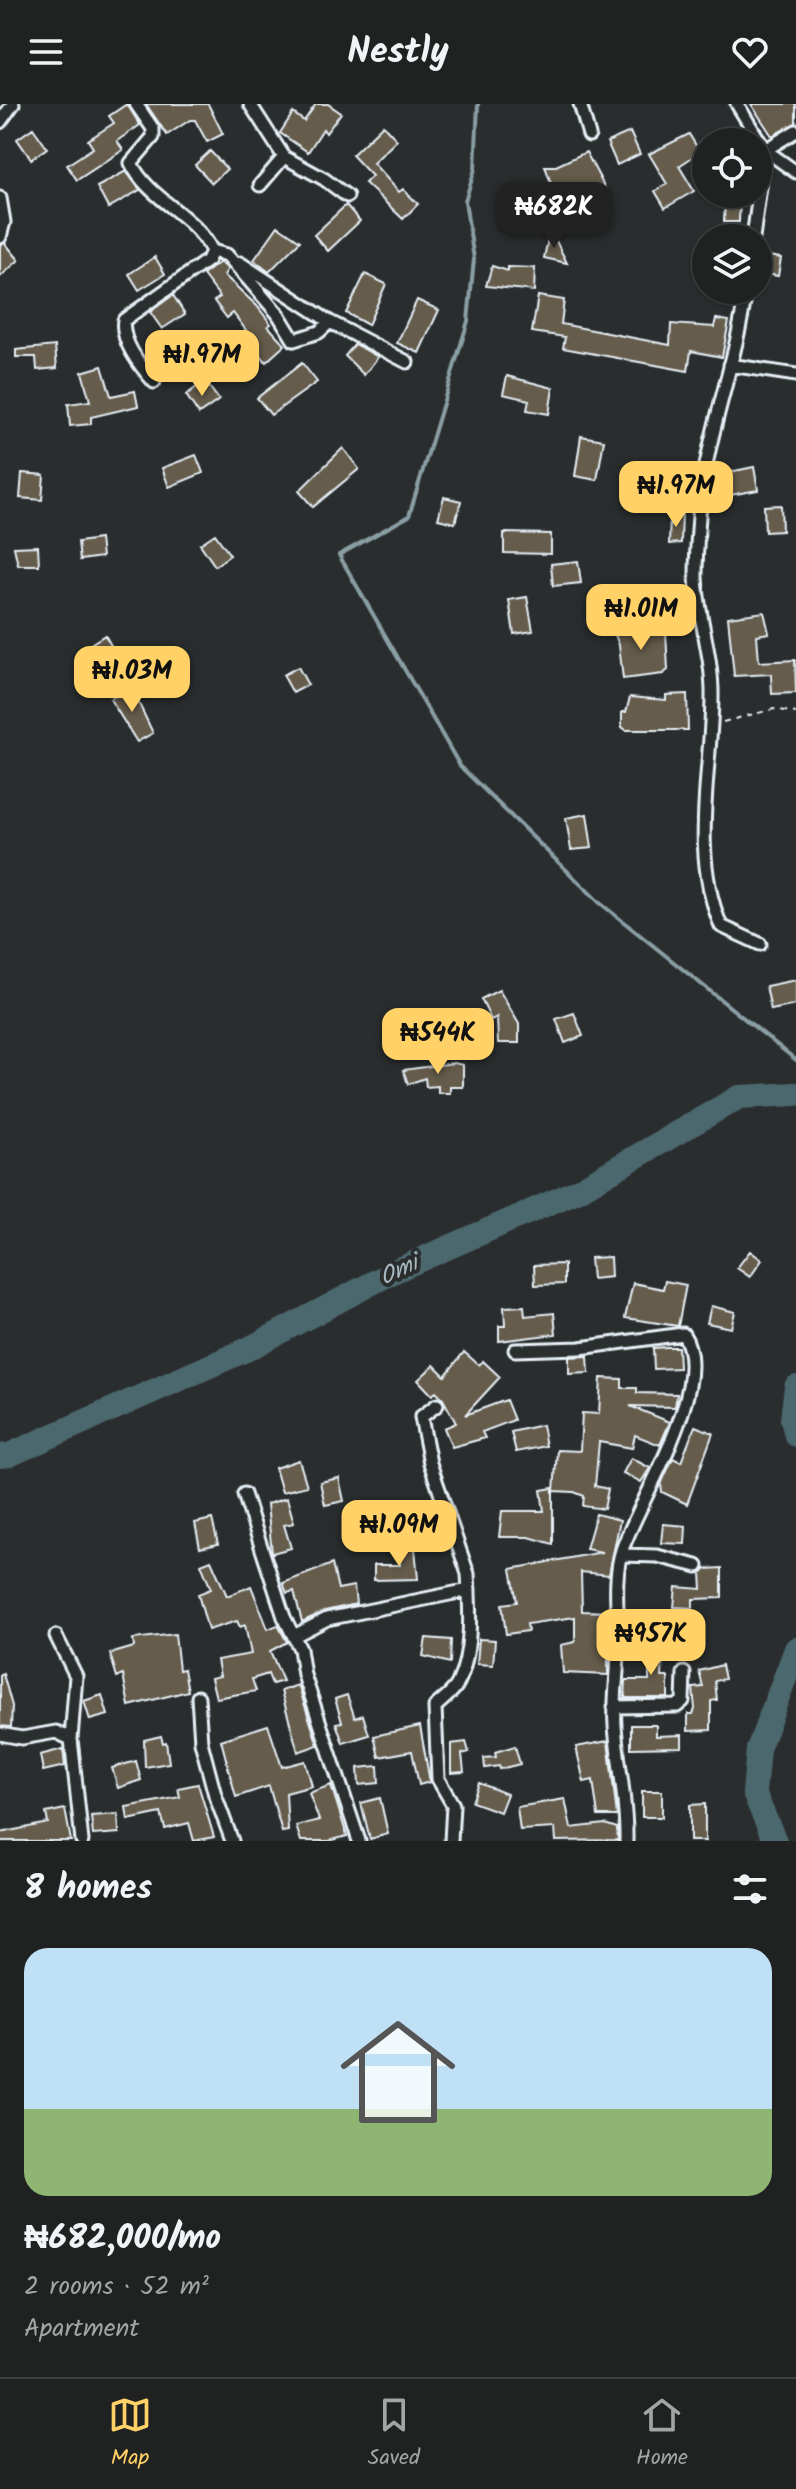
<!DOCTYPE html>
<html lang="en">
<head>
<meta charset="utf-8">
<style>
	:root { --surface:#202222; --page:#282a2a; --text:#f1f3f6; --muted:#a2a4a5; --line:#3d3f40; --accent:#ffd166 }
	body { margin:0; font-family:Kalam,sans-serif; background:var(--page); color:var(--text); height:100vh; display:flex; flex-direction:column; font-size:30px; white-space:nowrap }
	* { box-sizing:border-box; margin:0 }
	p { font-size:26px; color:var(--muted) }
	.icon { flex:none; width:44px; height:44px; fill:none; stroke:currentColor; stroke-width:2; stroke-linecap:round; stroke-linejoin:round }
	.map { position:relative; height:1737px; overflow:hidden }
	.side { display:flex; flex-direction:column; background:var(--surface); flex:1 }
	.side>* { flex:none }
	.tools { position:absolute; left:692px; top:24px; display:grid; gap:16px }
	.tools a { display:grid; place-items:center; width:80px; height:80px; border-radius:50%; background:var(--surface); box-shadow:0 2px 6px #0004,0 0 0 2px var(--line); font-size:40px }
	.price { position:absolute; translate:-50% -68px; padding:0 18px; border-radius:16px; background:var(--accent); color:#111; font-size:26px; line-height:52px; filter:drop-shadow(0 2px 4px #0008) }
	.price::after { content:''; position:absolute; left:50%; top:48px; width:24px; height:18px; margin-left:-12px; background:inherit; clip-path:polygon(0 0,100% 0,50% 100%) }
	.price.selected { background:#222; color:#fff }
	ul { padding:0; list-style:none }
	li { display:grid; align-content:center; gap:16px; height:424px; padding:0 24px }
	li+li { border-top:2px solid var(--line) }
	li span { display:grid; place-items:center; height:248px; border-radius:24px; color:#555 }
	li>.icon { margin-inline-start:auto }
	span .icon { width:144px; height:144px; fill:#fffc; stroke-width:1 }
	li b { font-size:34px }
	h2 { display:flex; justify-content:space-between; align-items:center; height:96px; padding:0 24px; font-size:34px }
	header { display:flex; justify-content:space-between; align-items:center; height:104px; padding:0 24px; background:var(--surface); font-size:36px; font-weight:700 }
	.tabs { display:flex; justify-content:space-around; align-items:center; height:112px; border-top:2px solid var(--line); background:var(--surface); font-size:22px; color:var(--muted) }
	.tabs a { display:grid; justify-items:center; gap:4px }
	.tabs .selected { color:var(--accent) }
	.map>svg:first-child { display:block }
</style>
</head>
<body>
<header><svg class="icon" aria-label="menu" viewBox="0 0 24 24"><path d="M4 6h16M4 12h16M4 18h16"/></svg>Nestly<svg class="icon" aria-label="heart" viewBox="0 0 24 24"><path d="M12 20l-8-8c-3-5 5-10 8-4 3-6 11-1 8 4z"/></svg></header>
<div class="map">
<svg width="796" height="1737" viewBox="0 0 796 1737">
	<rect width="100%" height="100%" fill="#2a2d2e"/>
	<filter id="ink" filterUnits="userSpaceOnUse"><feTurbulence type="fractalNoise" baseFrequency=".0125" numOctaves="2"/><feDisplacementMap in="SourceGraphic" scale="16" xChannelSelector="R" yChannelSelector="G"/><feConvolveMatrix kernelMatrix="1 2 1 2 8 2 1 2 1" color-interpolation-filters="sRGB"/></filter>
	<g filter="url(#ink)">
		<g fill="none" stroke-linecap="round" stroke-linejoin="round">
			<path stroke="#8a9fa5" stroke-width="4" d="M478 0 475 65 465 97 474 155 468 217 409 412 339 451 460 662 600 799 796 956"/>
			<path stroke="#4b686e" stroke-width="24" d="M796 1283 792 1315 796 1331
				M0 1352 9 1351 248 1245 397 1166 577 1087 739 993 796 990
				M775 1737 754 1689 758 1645 796 1545"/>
		</g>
		<path fill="#655b4c" stroke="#e8f1f8" stroke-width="2" d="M127 0 140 21 117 37 123 46 77 76 67 61 93 44 88 36 114 19 109 12Z
			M146 0H208L223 30 207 38 195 16H190L167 31Z
			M316 0H328L341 9 326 29 323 25 308 48 280 29 293 9 304 17Z
			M751 0H796V19L772 32Z
			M383 21 397 36 373 59 399 88 403 85 418 100 403 115 365 79 372 72 352 51Z
			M33 24 47 44 31 55 17 35Z
			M630 28 640 50 617 61 607 38Z
			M689 30 700 48 679 62 694 87 665 104 655 87 667 80 649 50Z
			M210 47 227 65 212 79 195 61Z
			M586 48 604 82 612 113 587 120 583 106 562 111 545 62H556Z
			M126 67 140 86 108 104 97 83Z
			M725 93 740 94 739 118H724Z
			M346 101 360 117 328 147 314 131Z
			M278 122 300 137 269 168 254 156Z
			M550 125 567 159 544 154Z
			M5 139 19 156 0 173V141Z
			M762 151 781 154 778 172 759 169Z
			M155 153 165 170 139 186 129 170Z
			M220 158 228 165 224 171 257 202 271 220 268 222 285 241 266 258 250 240 254 237 233 209 227 214 214 197 220 193 203 171Z
			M492 162 508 167V163L535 164 534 187 486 182Z
			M365 170 386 180 368 221 346 209Z
			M173 191 185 210 162 225 150 208Z
			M538 192 564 196 561 220 670 241 671 220 714 223 716 215 729 217 722 253 691 247 688 267 563 244 565 233 532 228Z
			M417 196 439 206 419 249 397 239Z
			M205 236 218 255 192 272 180 253Z
			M355 240 378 253 364 271 345 252Z
			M55 242 57 264 37 266 36 253H16V246Z
			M302 259 317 278 271 311 257 294Z
			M102 262 111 292 135 287 138 302 91 313V320L70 322 68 300 90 297 82 268Z
			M507 272 553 284 549 310 527 306 529 296 503 290Z
			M205 277 219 296 199 310 186 291Z
			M581 332 604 336 597 376 575 372Z
			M343 344 359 365 313 403 299 387Z
			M196 351 203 369 169 383 162 364Z
			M754 363 758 386 719 393 715 371Z
			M22 369 44 371 42 396 20 394Z
			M444 393 461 397 455 419 438 415Z
			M781 401 782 427 765 428 764 402Z
			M682 408 681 439 669 440 670 411Z
			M504 429 551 430V450L504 449Z
			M215 430 230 451 215 462 200 440Z
			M100 435 102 453 80 456 78 438Z
			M38 442 39 461H18L14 443Z
			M578 457 581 479 553 482 551 460Z
			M527 493 533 527 514 530 509 496Z
			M764 508 769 529 757 531 759 558 795 556 796 589 772 590 771 570 734 572 728 513Z
			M631 515 636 532 666 528 668 566 663 570 623 575 619 541 611 521Z
			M105 531 113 545 87 562 78 548Z
			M298 563 308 581 293 589 283 571Z
			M131 583 153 629 137 638 110 595Z
			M687 590 688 626H626L622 623V608H626L630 593 666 596V591Z
			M587 710 592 744 571 746 566 714Z
			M796 876V901L771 906 766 882Z
			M499 886 519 920V939H498L497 913 491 916 481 895Z
			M574 909 583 932 565 939 556 915Z
			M454 959 463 961V983H450V989H438V982L426 983 425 974 408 980 403 966Z
			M750 1147 762 1156 750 1173 737 1164Z
			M610 1153 611 1173 592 1175 590 1154Z
			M564 1160V1180L535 1181 534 1161Z
			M665 1177 686 1181 678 1222 625 1214 633 1179 663 1185Z
			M524 1202 525 1212 554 1209 556 1230 499 1237V1222H505L504 1203Z
			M711 1202 735 1208 731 1224 707 1219Z
			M667 1243H678L679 1264 654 1265 653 1244Z
			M464 1248 479 1261 483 1257 500 1273 465 1311 506 1296 514 1316 482 1328 485 1334 452 1343 444 1324 456 1319 443 1295 436 1288 432 1291 418 1276 434 1261 445 1272Z
			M588 1252 589 1269 569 1270V1253Z
			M601 1274 622 1275V1284H637V1289L677 1290 675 1303 630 1302 670 1318 660 1341 635 1331 632 1344 599 1338 595 1382 608 1385 604 1405 583 1402 584 1392 574 1388 554 1387 557 1346 580 1347 582 1309 599 1310Z
			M542 1321 546 1342 516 1348 511 1328Z
			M695 1322 713 1329 687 1400 662 1388 661 1380 673 1354 681 1358Z
			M631 1354 650 1364 641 1378 623 1369Z
			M299 1356 307 1382 282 1388 275 1364Z
			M339 1374 344 1397 325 1401 320 1378Z
			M553 1384V1440L529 1433H499L502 1407H544L541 1386Z
			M287 1394 294 1419 284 1421 291 1444 272 1449 267 1400Z
			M596 1410 620 1416 609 1471 581 1468 582 1507 608 1508V1571L563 1569 561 1541 575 1538V1513L527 1520 528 1527 506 1530 502 1500 517 1498 511 1465 602 1448 586 1445Z
			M212 1415 218 1440 200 1444 195 1419Z
			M663 1420 686 1422 685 1440 661 1439Z
			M415 1444 418 1475 374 1476V1461H400L399 1445Z
			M211 1456 227 1492 251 1482 268 1525 278 1521 287 1538 270 1547 283 1577 272 1580 268 1570 252 1575 256 1587 216 1594 211 1574 220 1572 217 1556 251 1550 245 1521 240 1523 237 1517 208 1526 198 1490 211 1485 201 1460Z
			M332 1460 338 1485 354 1482 356 1500 325 1507 302 1518 294 1487 287 1489 283 1479Z
			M722 1464V1494L693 1495V1504L674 1503 676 1483 702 1485 701 1469 705 1465Z
			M175 1530 179 1566 184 1565 188 1587 129 1602 123 1571 117 1573 110 1550 134 1543 133 1535Z
			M426 1534 451 1536 450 1559 423 1552Z
			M479 1535 495 1536 493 1561 477 1560Z
			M649 1535 664 1537 662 1573H668V1594H625L626 1576H649Z
			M722 1561 725 1575 715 1577 717 1596 711 1597V1626L688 1627V1610H693L695 1605 693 1584 703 1583 699 1567Z
			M3 1570 12 1602 11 1623 0 1622V1571Z
			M298 1581 318 1641 298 1648 281 1587Z
			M102 1591 108 1611 90 1616 84 1597Z
			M347 1591 355 1614 363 1611 369 1631 343 1639 336 1619 342 1618 335 1595Z
			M268 1621 282 1663 305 1657 312 1682 286 1689 288 1727 282 1728 269 1682 236 1693 221 1636Z
			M631 1621H656V1632L682 1631V1643L631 1644Z
			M420 1622 430 1678 419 1681 412 1647 379 1653 374 1632Z
			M161 1632 163 1639 166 1638 169 1659 145 1663 144 1636Z
			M608 1637 615 1695 617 1712H598L593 1676 584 1678 576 1643Z
			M466 1638 469 1648 462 1650 464 1668 451 1669V1640Z
			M515 1642 520 1660 500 1665 499 1662 485 1664 484 1654 496 1653 495 1648Z
			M63 1645 65 1662 43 1667 40 1651Z
			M136 1657 141 1676 118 1684 112 1664Z
			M378 1662 379 1679 359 1681 358 1664Z
			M479 1679 507 1690 500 1708 472 1698Z
			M198 1680 214 1733 194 1737 189 1719 165 1725 161 1709 128 1716 126 1703 180 1693 178 1684Z
			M331 1681 347 1732 329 1737H301L296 1722 319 1716 309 1689Z
			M642 1687H662V1713H642Z
			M380 1694 388 1730 370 1735 361 1699Z
			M565 1695 571 1724 605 1720 617 1724 618 1736 556 1737 555 1724 520 1726 517 1703Z
			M705 1700V1737H690V1701Z
			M65 1705 71 1737H0V1729L48 1719 46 1709Z
			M118 1710 119 1729 93 1731 91 1712Z"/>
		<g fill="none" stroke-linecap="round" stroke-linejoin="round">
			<defs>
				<path id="street" d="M136 0 153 25V33L131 59C149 96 194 110 212 147L208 156 124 216C120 237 141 263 154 278
					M250 0 284 53 324 75 347 92
					M580 0 589 31
					M737 0 765 46 796 68
					M0 18 13 0
					M260 81 284 53
					M0 94 4 118 0 133
					M753 134 765 46 796 27
					M212 147 227 151 278 210 294 236 319 228 330 218 407 258
					M240 159 330 218
					M746 186C736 259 708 327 700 400 698 424 696 449 696 473 698 513 713 553 712 594 711 672 690 747 721 822L760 840
					M730 261 796 271
					M515 1246 580 1244 683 1230C716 1279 639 1396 622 1446 613 1474 618 1508 618 1537 619 1565 613 1593 615 1622 618 1661 627 1698 626 1737
					M437 1301 421 1313 430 1359 468 1470C470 1504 473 1548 458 1579 454 1588 442 1596 435 1603L438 1675 453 1701 451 1737
					M244 1390 284 1513 300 1545 304 1571 359 1737
					M621 1451 657 1452 697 1462
					M56 1532 76 1572 71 1635 82 1737
					M294 1532 327 1515 469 1486
					M198 1593 201 1638 215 1691 232 1737
					M614 1603 677 1602 683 1597 684 1569
					M0 1630 22 1634 56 1628 71 1635"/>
			</defs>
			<use href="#street" stroke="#e8f1f8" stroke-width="17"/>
			<path stroke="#e8f1f8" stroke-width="2" stroke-dasharray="6 6" stroke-linecap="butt" d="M723 618 774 605 796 609"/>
			<use href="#street" stroke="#2a2d2e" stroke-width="11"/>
		</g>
	</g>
	<g text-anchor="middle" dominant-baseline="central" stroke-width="8" stroke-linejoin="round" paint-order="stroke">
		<g font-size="24" font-style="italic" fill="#a9bac1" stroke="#2a2d2e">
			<text transform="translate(399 1167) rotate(-26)">Omi</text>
		</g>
	</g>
</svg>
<div class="tools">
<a><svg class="icon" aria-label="locate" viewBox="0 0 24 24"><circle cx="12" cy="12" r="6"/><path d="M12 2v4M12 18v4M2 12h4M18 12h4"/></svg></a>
<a><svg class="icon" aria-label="layers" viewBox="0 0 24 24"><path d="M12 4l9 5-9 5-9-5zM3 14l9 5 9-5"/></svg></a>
</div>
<b class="price selected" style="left:554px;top:146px">₦682K</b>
<b class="price" style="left:202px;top:294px">₦1.97M</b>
<b class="price" style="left:676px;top:425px">₦1.97M</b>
<b class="price" style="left:641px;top:548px">₦1.01M</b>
<b class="price" style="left:132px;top:610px">₦1.03M</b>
<b class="price" style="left:438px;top:972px">₦544K</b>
<b class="price" style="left:399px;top:1464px">₦1.09M</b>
<b class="price" style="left:651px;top:1573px">₦957K</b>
</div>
<section class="side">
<h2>8 homes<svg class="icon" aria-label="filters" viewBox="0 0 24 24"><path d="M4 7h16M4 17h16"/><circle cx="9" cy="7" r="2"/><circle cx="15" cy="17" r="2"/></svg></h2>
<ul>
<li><span style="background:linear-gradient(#bfe0f5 65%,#8fb573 0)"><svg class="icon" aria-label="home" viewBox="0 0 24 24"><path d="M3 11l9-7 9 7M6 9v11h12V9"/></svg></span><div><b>₦682,000/mo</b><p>2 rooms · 52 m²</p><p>Apartment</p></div></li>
</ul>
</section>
<nav class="tabs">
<a class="selected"><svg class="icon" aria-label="map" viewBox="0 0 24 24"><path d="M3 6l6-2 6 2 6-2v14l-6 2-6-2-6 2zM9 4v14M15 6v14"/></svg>Map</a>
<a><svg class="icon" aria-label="saved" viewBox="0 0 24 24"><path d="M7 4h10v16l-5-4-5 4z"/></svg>Saved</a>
<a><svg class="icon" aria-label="home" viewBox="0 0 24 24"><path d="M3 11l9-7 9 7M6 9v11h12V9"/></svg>Home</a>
</nav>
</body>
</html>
